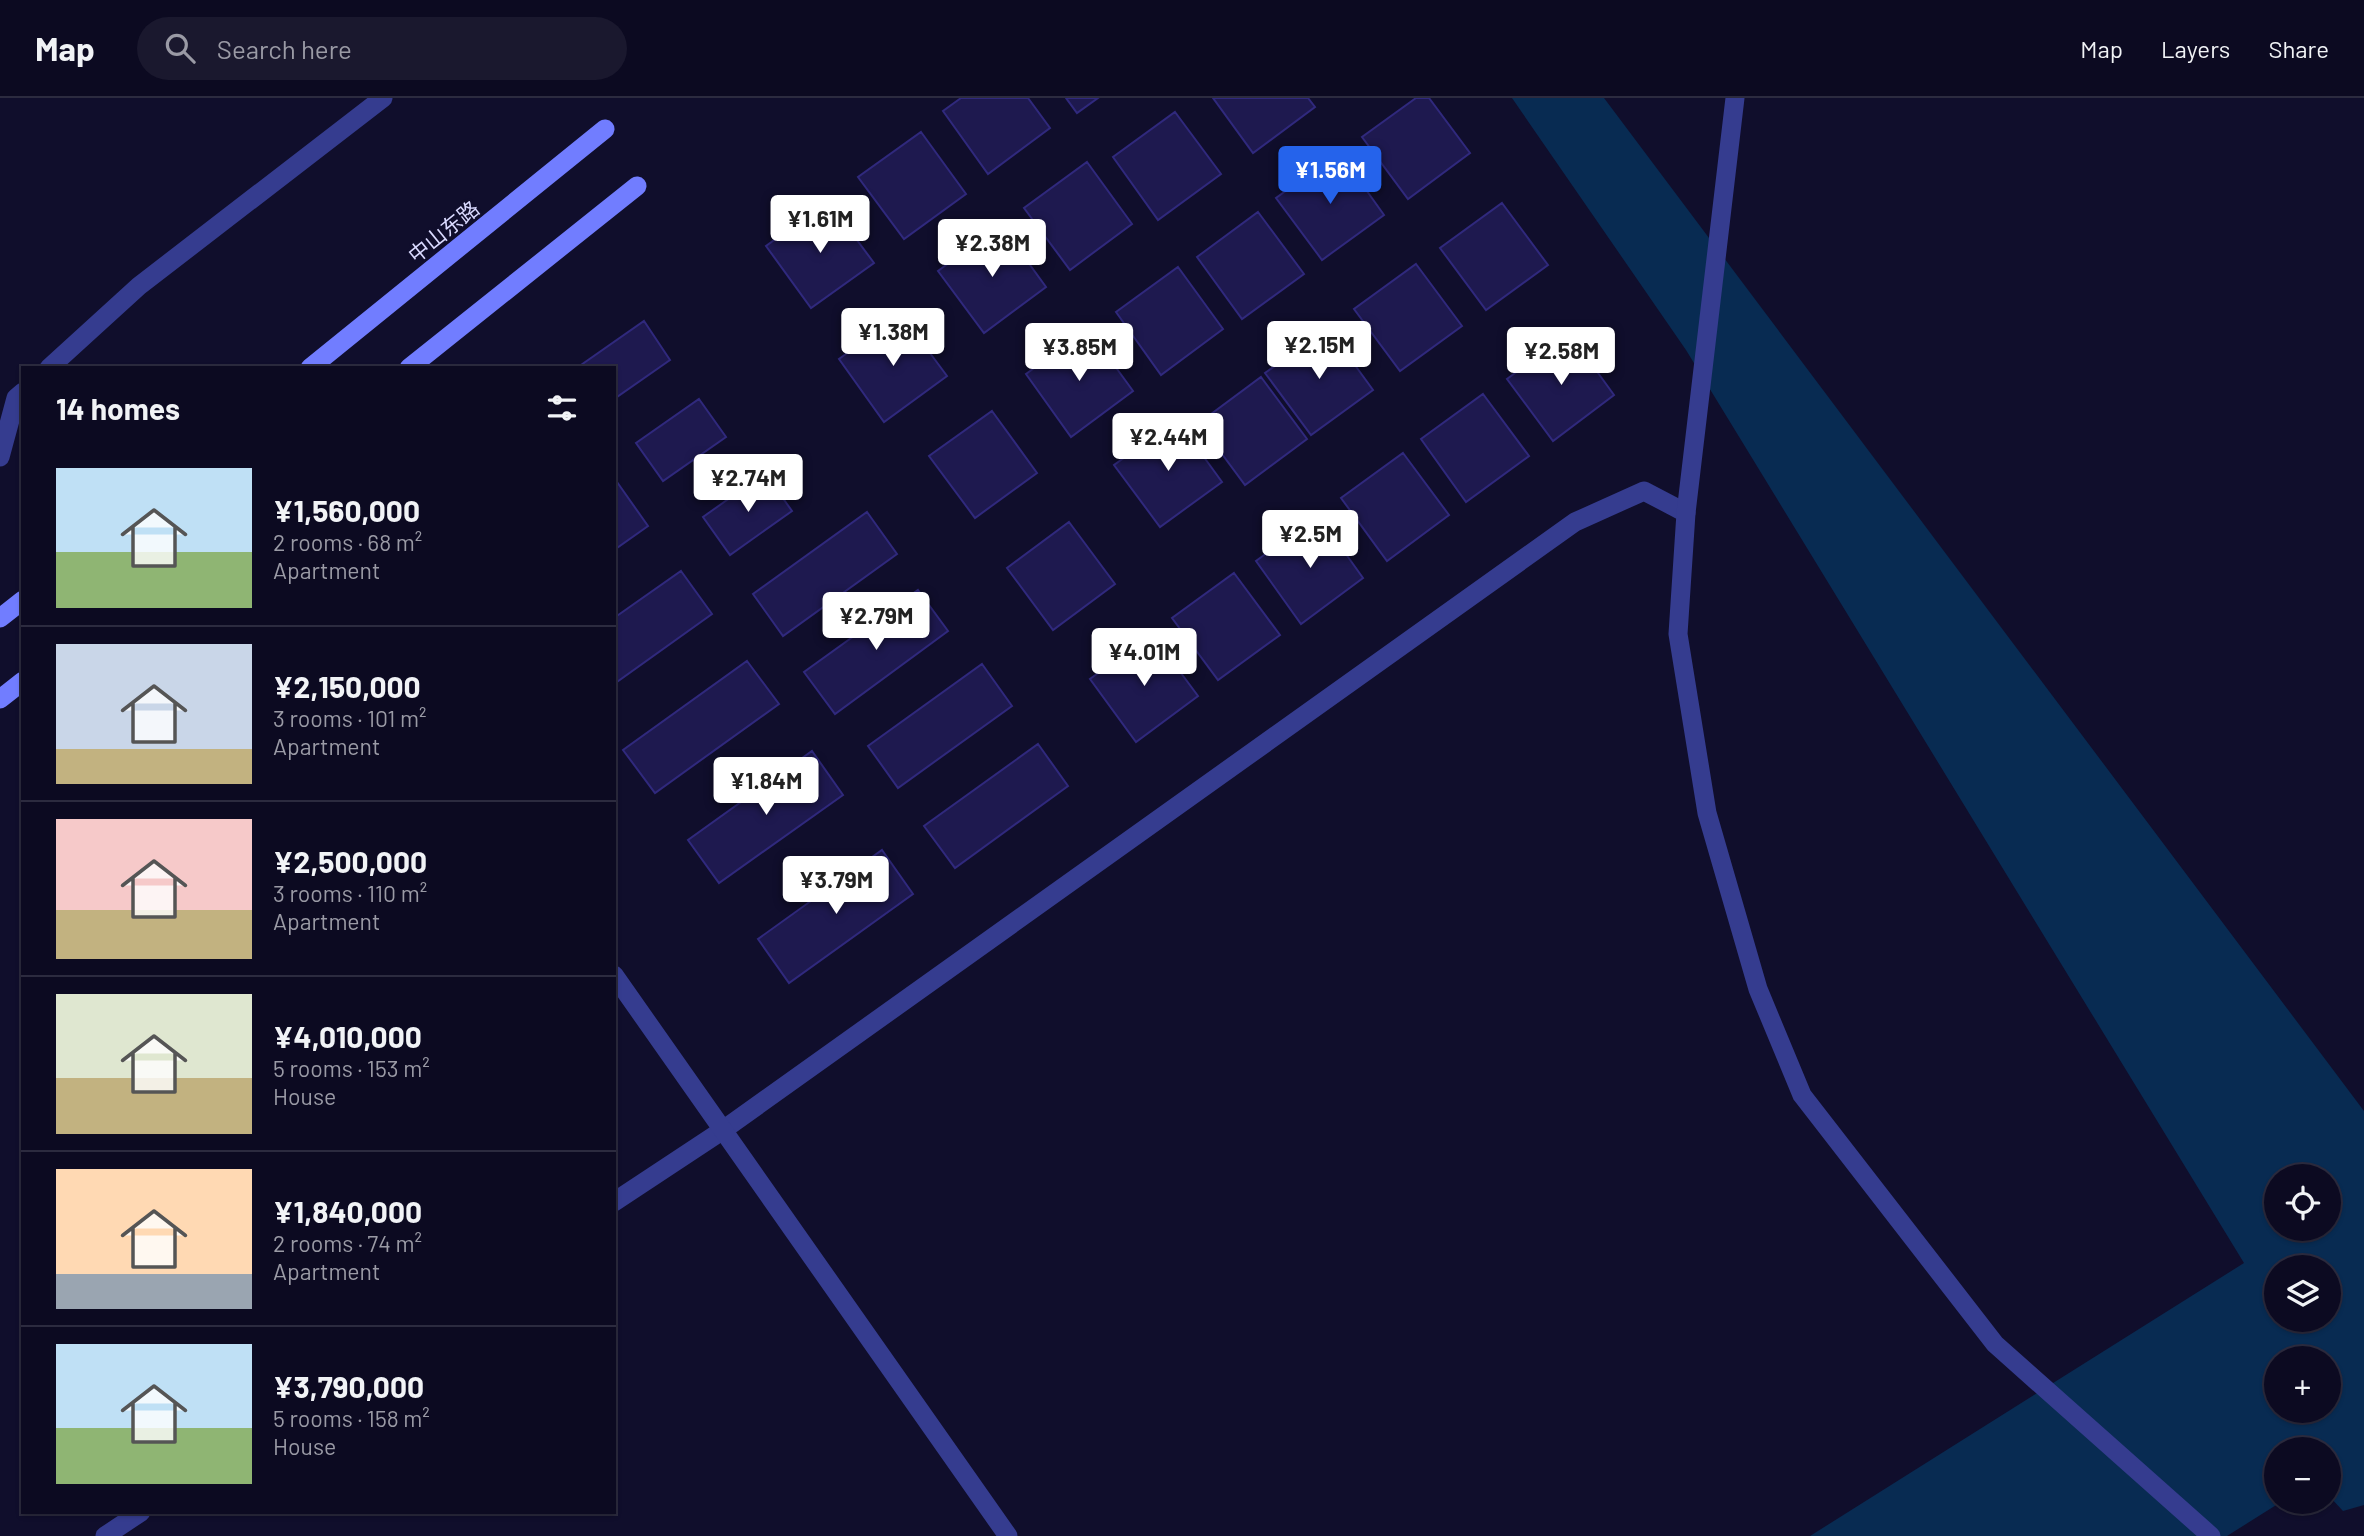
<!DOCTYPE html>
<html lang="en">
<head>
<meta charset="utf-8">
<style>
	:root { --surface:#0c0a21; --page:#1a182e; --text:#f1f3f6; --muted:#9a9aa5; --line:#2c2b3f; --accent:#2563eb }
	body { margin:0; font-family:Barlow,"Noto Sans SC",sans-serif; background:var(--page); color:var(--text); height:100vh; display:flex; flex-direction:column; font-size:26px; white-space:nowrap }
	* { box-sizing:border-box; margin:0 }
	p { font-size:23px; color:var(--muted) }
	.icon { flex:none; width:38px; height:38px; fill:none; stroke:currentColor; stroke-width:2; stroke-linecap:round; stroke-linejoin:round }
	.map { position:relative; flex:1; overflow:hidden }
	.panel { position:absolute; left:21px; top:268px; width:595px; height:1148px; display:flex; flex-direction:column; background:var(--surface); border-radius:0px; box-shadow:0 2px 5px #0004,0 0 0 2px var(--line) }
	.panel>* { flex:none }
	.controls { position:absolute; left:2264px; top:1066px; display:grid; gap:14px }
	.controls a { display:grid; place-items:center; width:77px; height:77px; border-radius:50%; background:var(--surface); box-shadow:0 2px 5px #0004,0 0 0 2px var(--line); font-size:35px }
	.price { position:absolute; translate:-50% -60px; padding:0 16px; border-radius:7px; background:#fff; color:#222; font-size:23px; line-height:46px; filter:drop-shadow(0 2px 4px #0008) }
	.price::after { content:''; position:absolute; left:50%; top:42px; width:21px; height:16px; margin-left:-10px; background:inherit; clip-path:polygon(0 0,100% 0,50% 100%) }
	.price.current { background:var(--accent); color:#fff }
	ul { padding:0; list-style:none }
	li { display:flex; align-items:center; gap:21px; height:175px; padding:0 35px }
	li+li { border-top:2px solid var(--line) }
	li span { display:grid; place-items:center; flex:none; width:196px; height:140px; border-radius:0px; color:#555 }
	li>.icon { margin-inline-start:auto }
	span .icon { width:84px; height:84px; fill:#fffc; stroke-width:1 }
	li b { font-size:30px }
	h2 { display:flex; justify-content:space-between; align-items:center; height:84px; padding:0 35px; font-size:30px }
	header { display:flex; align-items:center; gap:42px; box-sizing:border-box; height:98px; padding:0 35px; background:var(--surface); border-bottom:2px solid var(--line) }
	header strong { font-size:33px }
	nav { display:flex; gap:38px; margin-inline-start:auto; font-size:24px }
	.search { width:490px; height:63px; background:var(--page); display:flex; align-items:center; gap:18px; box-sizing:border-box; padding:0 24px; border-radius:38px; color:var(--muted); font-size:26px }
	.map>svg:first-child { display:block }
</style>
</head>
<body>
<header>
<strong>Map</strong>
<div class="search"><svg class="icon" aria-label="search" viewBox="0 0 24 24"><circle cx="10" cy="10" r="6"/><path d="M15 15l6 6"/></svg>Search here</div>
<nav><a>Map</a><a>Layers</a><a>Share</a></nav>
</header>
<div class="map">
<svg width="2364" height="1438" viewBox="0 0 2364 1438">
	<rect width="100%" height="100%" fill="#100e2c"/>
	<path fill="#082b52" fill-rule="evenodd" d="M1512 0H1604L2364 1013V1407L2343 1413 2329 1398V1351H2277V1404H2281L2227 1438H1810L2244 1165 1686 252ZM2277 1078H2329V1130H2277ZM2277 1169H2329V1222H2277ZM2277 1260H2329V1312H2277Z"/>
	<path fill="#1e194f" stroke="#30297d" stroke-width="2" d="M961 0H1028L1050 30 988 76 943 13Z
		M1066 0H1098L1077 15Z
		M1213 0H1308L1315 9 1253 55Z
		M1416 0H1429L1470 55 1408 101 1362 39Z
		M1175 14 1221 76 1158 122 1113 59Z
		M921 34 966 96 904 141 858 79Z
		M1339 54 1384 117 1322 162 1276 100Z
		M1087 64 1132 126 1070 172 1024 110Z
		M828 103 874 165 811 210 766 148Z
		M1502 105 1548 167 1486 212 1440 150Z
		M1258 114 1304 176 1242 221 1197 159Z
		M1001 127 1046 189 984 235 938 173Z
		M1416 166 1462 228 1400 273 1354 211Z
		M1178 169 1223 231 1161 277 1116 214Z
		M901 216 947 278 884 324 839 261Z
		M644 223 670 262 614 301V270L581 267Z
		M1328 230 1373 292 1311 337 1265 275Z
		M1088 231 1133 293 1071 339 1026 276Z
		M1569 235 1614 297 1553 343 1507 281Z
		M1261 279 1307 341 1245 387 1199 325Z
		M1483 296 1529 358 1466 404 1421 341Z
		M699 301 726 339 663 383 636 345Z
		M992 313 1037 375 975 420 929 358Z
		M1177 322 1222 384 1160 429 1114 367Z
		M1403 355 1449 417 1387 463 1341 400Z
		M765 375 792 413 730 457 703 419Z
		M617 384 648 428 614 452V386Z
		M867 414 897 456 783 538 753 496Z
		M1318 417 1363 480 1301 526 1256 463Z
		M1069 424 1115 486 1053 532 1007 470Z
		M681 473 712 516 614 586V520Z
		M1234 475 1280 537 1218 582 1172 520Z
		M918 492 948 533 835 616 804 574Z
		M1152 536 1198 598 1136 644 1090 581Z
		M747 563 779 606 655 695 623 652Z
		M982 566 1012 608 898 690 868 648Z
		M1038 646 1068 688 955 770 924 728Z
		M812 653 843 697 719 785 688 742Z
		M882 752 913 796 789 885 758 841Z"/>
	<g fill="none" stroke-linecap="round" stroke-linejoin="round">
		<path stroke="#353c8f" stroke-width="19" d="M614 1104 723 1032 1575 424 1644 393 1686 415
			M105 1438 141 1414"/>
		<path stroke="#353c8f" stroke-width="19" d="M1735 0 1686 415 1678 536 1707 715 1758 891 1802 997 1995 1246 2211 1438
			M49 270 139 188 383 0
			M0 359 16 300 23 294
			M614 877 1008 1438"/>
		<path stroke="#717dff" stroke-width="19" d="M310 270 605 31
			M409 270 637 88
			M0 520 23 502
			M0 601 23 583"/>
	</g>
	<g text-anchor="middle" dominant-baseline="central" stroke-width="5" stroke-linejoin="round" paint-order="stroke">
		<g font-size="21" fill="#dadaff" stroke="#100e2c">
			<text transform="translate(443 133) rotate(-39)">中山东路</text>
		</g>
	</g>
</svg>
<div class="controls">
<a><svg class="icon" aria-label="locate" viewBox="0 0 24 24"><circle cx="12" cy="12" r="6"/><path d="M12 2v4M12 18v4M2 12h4M18 12h4"/></svg></a>
<a><svg class="icon" aria-label="layers" viewBox="0 0 24 24"><path d="M12 4l9 5-9 5-9-5zM3 14l9 5 9-5"/></svg></a>
<a>+</a>
<a>−</a>
</div>
<b class="price current" style="left:1330px;top:108px">¥1.56M</b>
<b class="price" style="left:820px;top:157px">¥1.61M</b>
<b class="price" style="left:992px;top:181px">¥2.38M</b>
<b class="price" style="left:893px;top:270px">¥1.38M</b>
<b class="price" style="left:1319px;top:283px">¥2.15M</b>
<b class="price" style="left:1079px;top:285px">¥3.85M</b>
<b class="price" style="left:1561px;top:289px">¥2.58M</b>
<b class="price" style="left:1168px;top:375px">¥2.44M</b>
<b class="price" style="left:748px;top:416px">¥2.74M</b>
<b class="price" style="left:1310px;top:472px">¥2.5M</b>
<b class="price" style="left:876px;top:554px">¥2.79M</b>
<b class="price" style="left:1144px;top:590px">¥4.01M</b>
<b class="price" style="left:766px;top:719px">¥1.84M</b>
<b class="price" style="left:836px;top:818px">¥3.79M</b>
<section class="panel">
<h2>14 homes<svg class="icon" aria-label="filters" viewBox="0 0 24 24"><path d="M4 7h16M4 17h16"/><circle cx="9" cy="7" r="2"/><circle cx="15" cy="17" r="2"/></svg></h2>
<ul>
<li><span style="background:linear-gradient(#bfe0f5 60%,#8fb573 0)"><svg class="icon" aria-label="home" viewBox="0 0 24 24"><path d="M3 11l9-7 9 7M6 9v11h12V9"/></svg></span><div><b>¥1,560,000</b><p>2 rooms · 68 m²</p><p>Apartment</p></div></li>
<li><span style="background:linear-gradient(#c9d6e8 75%,#c2b280 0)"><svg class="icon" aria-label="home" viewBox="0 0 24 24"><path d="M3 11l9-7 9 7M6 9v11h12V9"/></svg></span><div><b>¥2,150,000</b><p>3 rooms · 101 m²</p><p>Apartment</p></div></li>
<li><span style="background:linear-gradient(#f6c9c9 65%,#c2b280 0)"><svg class="icon" aria-label="home" viewBox="0 0 24 24"><path d="M3 11l9-7 9 7M6 9v11h12V9"/></svg></span><div><b>¥2,500,000</b><p>3 rooms · 110 m²</p><p>Apartment</p></div></li>
<li><span style="background:linear-gradient(#dfe7d0 60%,#c2b280 0)"><svg class="icon" aria-label="home" viewBox="0 0 24 24"><path d="M3 11l9-7 9 7M6 9v11h12V9"/></svg></span><div><b>¥4,010,000</b><p>5 rooms · 153 m²</p><p>House</p></div></li>
<li><span style="background:linear-gradient(#ffd9b3 75%,#9aa5b1 0)"><svg class="icon" aria-label="home" viewBox="0 0 24 24"><path d="M3 11l9-7 9 7M6 9v11h12V9"/></svg></span><div><b>¥1,840,000</b><p>2 rooms · 74 m²</p><p>Apartment</p></div></li>
<li><span style="background:linear-gradient(#bfe0f5 60%,#8fb573 0)"><svg class="icon" aria-label="home" viewBox="0 0 24 24"><path d="M3 11l9-7 9 7M6 9v11h12V9"/></svg></span><div><b>¥3,790,000</b><p>5 rooms · 158 m²</p><p>House</p></div></li>
</ul>
</section>
</div>
</body>
</html>
